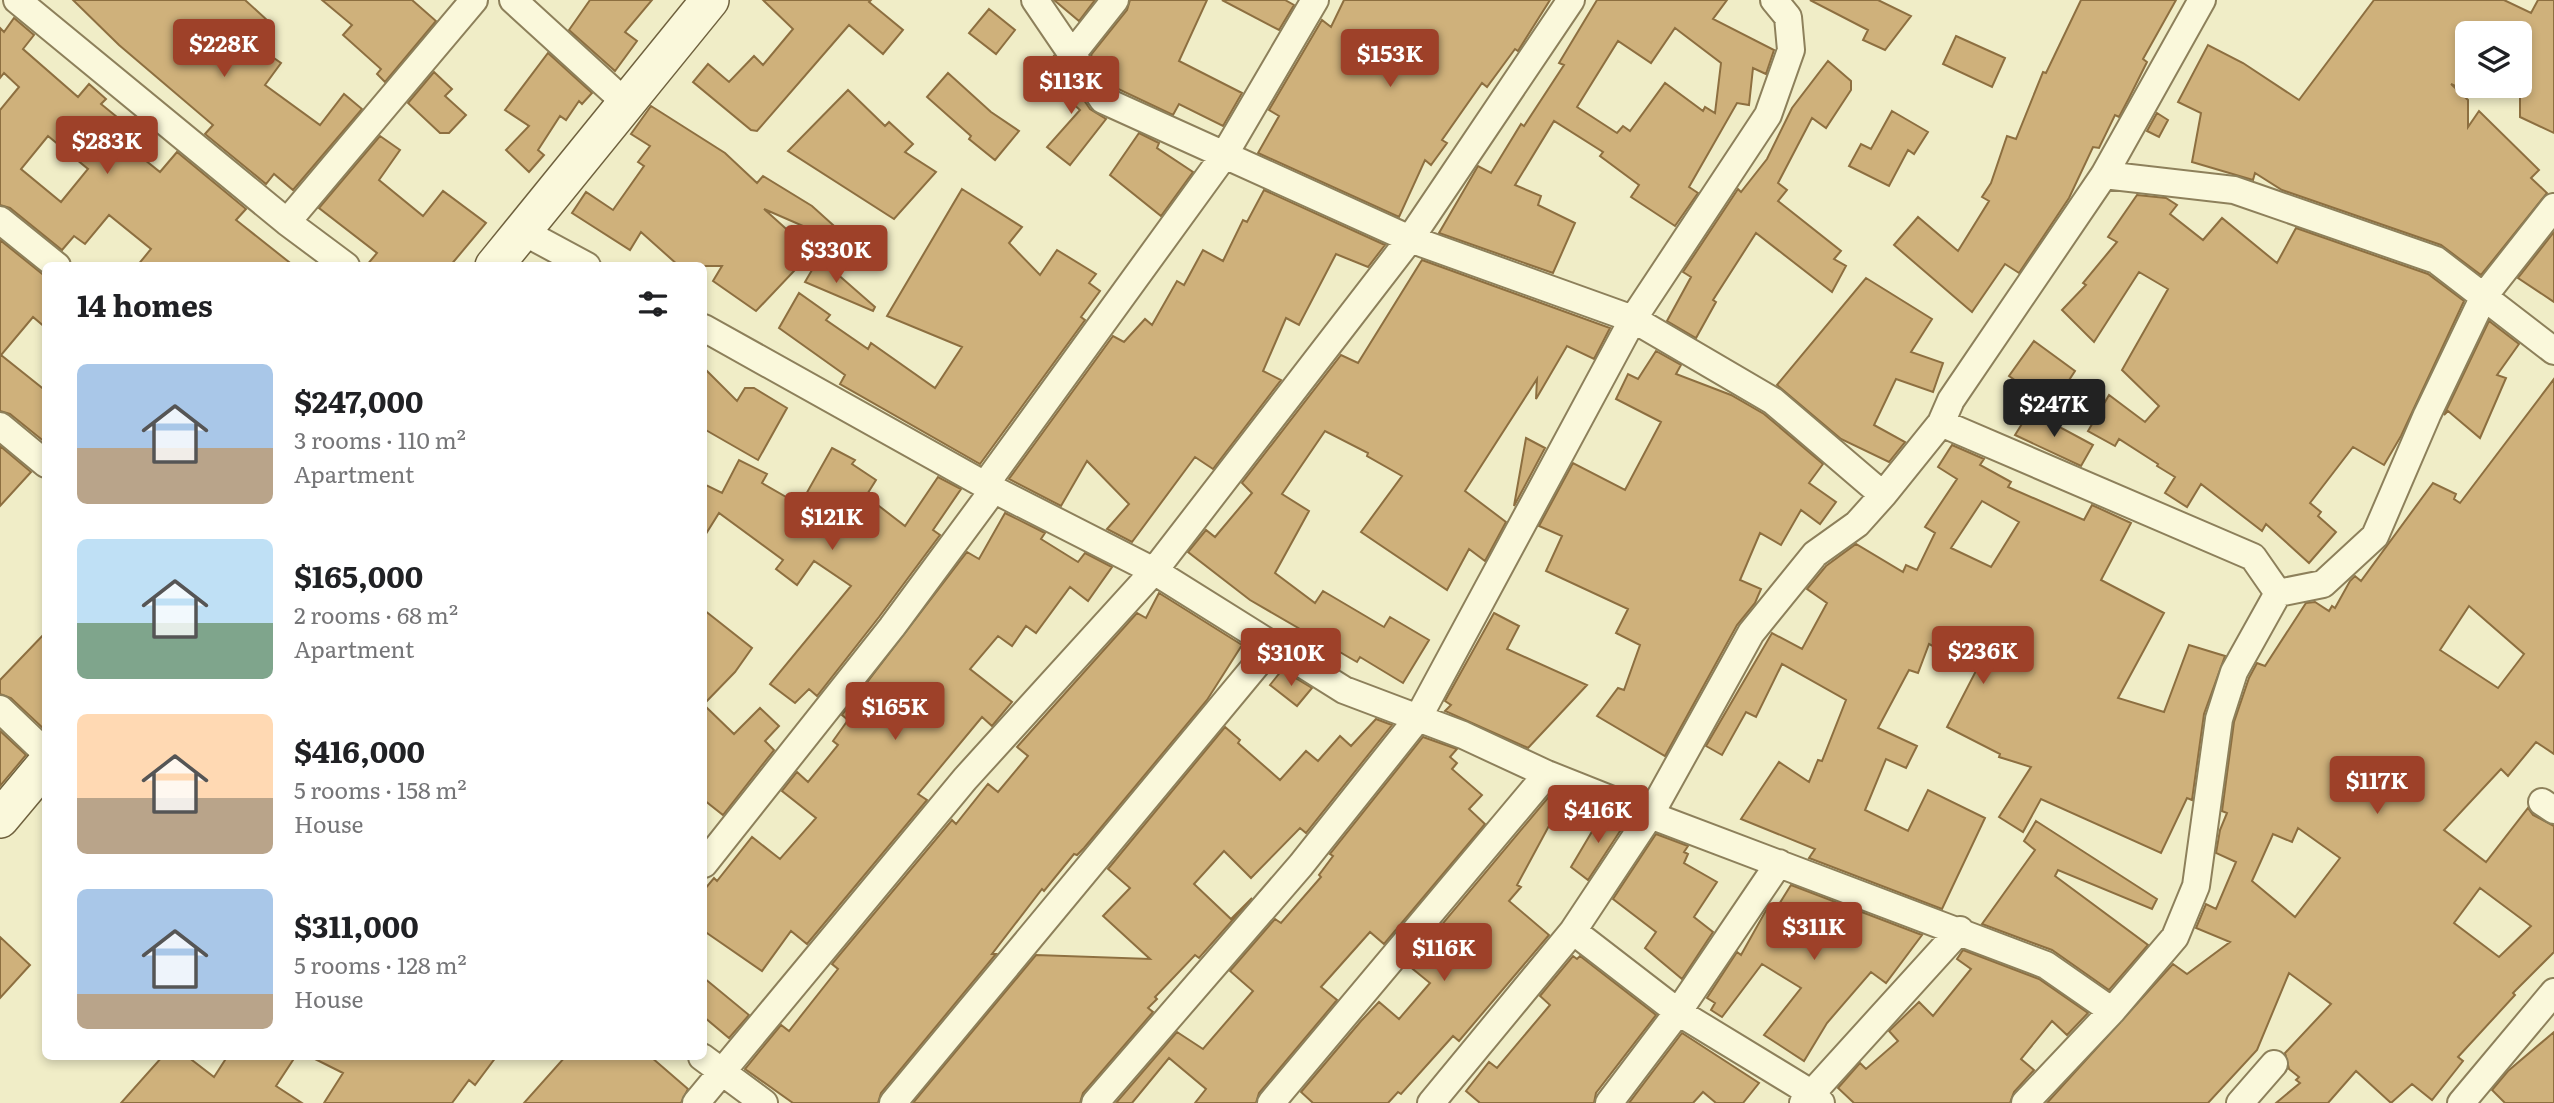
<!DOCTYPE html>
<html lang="en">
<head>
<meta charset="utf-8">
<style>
	:root { --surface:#fff; --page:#f2f2f2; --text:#202124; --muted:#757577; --accent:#9e4129 }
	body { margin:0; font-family:Literata,serif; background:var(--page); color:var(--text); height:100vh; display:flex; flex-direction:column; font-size:26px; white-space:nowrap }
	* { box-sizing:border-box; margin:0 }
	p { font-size:23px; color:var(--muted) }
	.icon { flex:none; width:38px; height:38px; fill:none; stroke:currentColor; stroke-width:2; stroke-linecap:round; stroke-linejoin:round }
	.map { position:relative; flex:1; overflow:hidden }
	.side { position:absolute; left:42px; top:262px; width:665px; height:798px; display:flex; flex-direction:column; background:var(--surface); border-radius:10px; box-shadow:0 4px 10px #0003 }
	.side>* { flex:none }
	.controls { position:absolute; left:2455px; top:21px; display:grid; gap:14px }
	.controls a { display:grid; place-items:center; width:77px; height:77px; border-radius:10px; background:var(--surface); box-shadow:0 4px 10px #0003; font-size:35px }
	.price { position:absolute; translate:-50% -60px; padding:0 16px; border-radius:7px; background:var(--accent); color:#fff; font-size:23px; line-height:46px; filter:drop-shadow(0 2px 4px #0008) }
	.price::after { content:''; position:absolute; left:50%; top:42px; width:21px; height:16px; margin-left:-10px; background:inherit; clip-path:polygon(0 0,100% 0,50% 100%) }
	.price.on { background:#222; color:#fff }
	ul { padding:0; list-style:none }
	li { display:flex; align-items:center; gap:21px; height:175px; padding:0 35px }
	li span { display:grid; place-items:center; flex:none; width:196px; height:140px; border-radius:10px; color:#555 }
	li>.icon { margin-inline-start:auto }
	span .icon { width:84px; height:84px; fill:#fffc; stroke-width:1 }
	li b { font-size:30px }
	h2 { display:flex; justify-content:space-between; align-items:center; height:84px; padding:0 35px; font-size:30px }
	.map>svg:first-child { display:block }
</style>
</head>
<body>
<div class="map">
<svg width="2554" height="1103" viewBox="0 0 2554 1103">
	<rect width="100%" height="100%" fill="#f0edc7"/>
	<path fill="#cfb17b" stroke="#8d6f40" stroke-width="2" fill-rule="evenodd" d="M73 0H245L267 20 257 32 268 42 261 49 281 63 265 85 320 125 344 94 362 109 293 190 274 174 266 184 205 134 213 125 119 45Z
		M322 0H412L436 21 385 82 377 74 381 69 343 35 352 25Z
		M590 0H652L625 32 637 41 615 71 569 30Z
		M763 0H871L869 2 903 30 883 54 849 25 757 131 751 130 693 82 708 64 729 82 754 56 763 65 793 29Z
		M1054 0H1095L1079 21Z
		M1130 0H1207L1179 61 1242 93 1223 126 1179 104 1173 115 1114 87 1091 55 1127 10Z
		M1222 0H1285L1294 5 1279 30Z
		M1344 0H1550L1518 51 1515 49 1487 87 1482 83 1442 140 1447 143 1431 165 1425 160 1399 217 1258 153 1279 116 1269 110 1322 20 1331 27Z
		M1597 0H1727L1713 19 1774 50 1766 74 1753 68 1749 105 1737 103 1689 187 1698 193 1675 226 1631 197 1639 185 1600 156 1603 152 1554 121 1515 185 1541 196 1538 205 1575 223 1553 273 1439 233 1478 166 1491 173 1521 124 1524 126 1564 65 1559 63ZM1675 28 1721 63 1715 113 1705 107 1703 111 1665 83 1630 131 1623 126 1617 133 1577 107 1618 41 1651 63Z
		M1810 0H1878L1911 16 1885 50 1863 40 1868 30Z
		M2081 0H2176L2143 59 2147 62 2129 98 2119 117 2115 115 2099 148 2093 147 2069 198 2019 273 2005 264 1972 312 1894 245 1918 217 1958 251 1989 201 1982 197 1991 183 2007 136 2016 139 2043 72 2046 73Z
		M2374 0H2504L2531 13 2538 0H2554V133L2520 117V33H2468V92L2451 84 2468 100V127L2479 111 2539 170 2531 178 2547 193 2481 275 2441 245 2282 190 2255 173 2253 180 2192 162 2201 113 2178 102 2208 45 2243 63 2299 100Z
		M989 9 1015 30 996 54 969 33Z
		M14 18 34 35 23 49 78 97 89 84 106 99 101 104 134 131 124 143 160 172 177 152 246 209 236 220 294 266H137L151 249 109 215 85 244 74 236 62 250 10 208 0 205V110L19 87 4 73 0 78V28L4 32ZM48 136 88 169 61 202 21 169Z
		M1956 36 2005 58 1992 87 1943 64Z
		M548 53 592 93 582 104 579 101 566 120 560 116 538 150 544 155 529 172 506 150 529 126 505 110Z
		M1054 56 1090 109 1106 119 1070 165 1047 147 1080 110 1039 73Z
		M1828 61 1851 81V90L1826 128 1812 118 1778 183 1787 190 1778 201 1841 251 1834 259 1846 266 1832 292 1756 233 1713 300 1716 302 1696 338 1667 321 1691 277 1683 272 1738 189 1741 192 1767 159 1792 108Z
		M434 72 452 89 445 96 466 115 449 133H440L408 103Z
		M948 73 991 112 1019 131 995 160 969 139 971 136 927 97Z
		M848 90 885 126 889 122 913 144 905 152 936 172 894 219 788 151Z
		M651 106 725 153 757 183 763 176 812 206 853 243 851 247 764 209 812 252 756 311 713 281 722 266H679L641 232 630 250 572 213 586 192 613 210 644 166 638 162 650 146 631 134Z
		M1892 111 1928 132 1914 154 1908 150 1889 186 1849 166 1861 144 1871 149Z
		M2157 113 2168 120 2159 137 2147 131Z
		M1139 133 1159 143 1157 148 1193 172 1161 216 1110 175Z
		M380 136 400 150 379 180 423 216 443 191 486 223 450 266H366L377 253 319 208Z
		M962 189 1022 227 1009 243 1040 275 1057 250 1096 274 1089 283 1100 291 1081 317 1085 320 980 464 840 384 845 375 779 328 799 293 830 315 826 320 868 349 871 343 935 388 962 347 887 316Z
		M1264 190 1385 245 1368 267 1336 254 1299 325 1286 318 1263 371 1281 380 1213 469 1195 457 1132 542 1107 529 1129 504 1087 461 1061 506 1009 479 1113 336 1124 342 1145 319 1152 325 1177 281 1184 285 1203 250 1223 261 1243 220 1247 222Z
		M2137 195 2166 198 2177 205 2170 214 2203 240 2222 218 2277 263 2296 228 2428 274 2464 301 2401 436 2384 465 2353 447 2310 503 2321 512 2318 516 2336 532 2309 563 2266 524 2262 531 2201 484 2187 507 2165 493 2175 477 2157 466 2158 464 2119 439 2115 446 2088 431 2109 395 2145 422 2159 406 2122 370 2168 289 2139 272 2094 342 2062 310 2086 285 2083 283 2117 242 2108 237Z
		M2554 232V302L2518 278Z
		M0 240 46 277V328L33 317 1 355 46 391V443L10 414 0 411Z
		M819 258 875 307 873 311 805 282Z
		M1422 260 1610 328 1594 359 1567 346 1536 399 1537 379 1465 491 1506 522 1485 561 1469 549 1447 590 1361 532 1402 476 1367 456 1368 453 1325 431 1282 494 1309 511 1275 573 1315 603 1323 591 1384 627 1390 617 1429 640 1403 683 1360 657 1357 662 1250 600 1188 552 1206 530 1215 537 1252 493 1242 483 1341 355 1358 363Z
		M1866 278 1932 319 1911 352 1943 363 1933 392 1896 379 1874 425 1905 442 1889 462 1841 439 1777 385Z
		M2489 321 2519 344 2497 375 2506 378 2480 438 2448 411 2444 415Z
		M2034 341 2075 371 2052 406 2009 376Z
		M1656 351 1681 365 1676 374 1731 395 1764 414 1823 464 1809 483 1836 502 1820 524 1801 510 1781 545 1760 533 1740 580 1761 589 1755 603 1737 625 1665 756 1597 716 1618 688 1624 690 1640 645 1616 633 1628 609 1546 571 1562 536 1539 526 1573 463 1625 490 1661 422 1616 399 1628 374 1638 379Z
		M704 368 737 401 745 388H754L787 408 758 460 704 429Z
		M2554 379V754L2536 742 2508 776 2501 769 2444 830 2486 862 2528 808 2533 815 2554 826V952L2513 993 2515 995 2458 1057 2463 1061 2432 1100 2412 1084 2391 1103 2356 1071 2328 1103H2276L2300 1083 2296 1080 2299 1077 2289 1069 2285 1053 2331 1004 2289 973 2257 1050 2208 1103H2047L2173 964 2187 974 2230 942 2196 928 2206 904 2216 909 2236 862 2216 853 2220 830 2227 813 2222 811 2234 722 2249 678 2257 663 2265 666 2306 603 2315 602 2329 611 2332 606 2335 608 2350 581 2355 576 2361 581 2433 483 2456 494 2454 499 2460 503ZM2469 606 2524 654 2498 688 2440 650ZM2298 828 2340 858 2295 917 2252 881 2273 834 2292 842ZM2480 888 2531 926 2499 957 2454 923Z
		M2030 411 2093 445 2081 466 2015 435Z
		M1526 438 1545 448 1514 506Z
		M1952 445 1984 459 1980 465 2011 482 2008 487 2084 520 2092 505 2131 523 2101 580 2164 613 2118 698 2164 712 2189 645 2225 656 2204 714 2192 800 2187 798 2161 853 2041 799 2023 832 1999 817 2031 767 1999 757 2000 754 1947 727 1977 669 1929 644 1918 673 1909 670 1878 728 1917 746 1906 768 1886 759 1865 810 1908 831 1928 790 1985 818 1942 909 1809 858 1815 849 1741 819 1779 762 1809 782 1818 760 1822 761 1846 700 1782 664 1756 717 1746 712 1722 755 1706 746 1772 633 1802 649 1827 603 1807 589 1826 566 1856 544 1903 572 1906 565 1917 570 1935 533 1925 527 1957 479 1938 467ZM1982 501 2019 522 1991 567 1951 548Z
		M0 446 31 472 0 506Z
		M832 448 855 460 852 464 876 480 866 496 905 526 938 477 961 489 933 530 940 535 879 617 817 696 809 689 795 703 770 684 851 586 814 561 797 585 776 569 783 560 719 513 704 537V484L722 493 739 460 767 474 762 483 800 505Z
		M1005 513 1045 533 1041 539 1078 562 1085 553 1112 567 1088 601 1070 587 1036 633 1026 626 1012 646 998 636 970 669 1012 702 992 726 982 717 918 794 927 800 807 944 791 931 762 971 704 931V890L714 878 717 881 752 837 780 859 816 818 782 791 797 772 808 782 838 745 833 741 848 720 842 715 967 552 979 559Z
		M1159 593 1242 645 1207 700 1084 848 1077 855 1074 854 1044 891 1042 889 992 954H996L881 1093 878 1103H793L745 1069 781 1025 789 1031 838 969 832 964 952 820 956 824 988 784 998 792 1028 756 1017 747 1137 613 1146 618Z
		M704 610 752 648 735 672 704 704Z
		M1494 613 1519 626 1507 649 1587 685 1528 748 1445 711 1451 705 1445 701Z
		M46 632V731L11 698 0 694V680Z
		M1282 670 1312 688 1297 706 1270 685Z
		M704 705 734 734 760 708 779 726 765 741 774 750 723 815 704 800Z
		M1376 719 1392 725 1306 833 1300 828 1251 878 1224 851 1194 884 1231 919 1252 898 1199 958 1195 955 1155 997 1157 999 1148 1008 1153 1012 1083 1093 1080 1103H913L1036 955 1150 959 1103 916 1130 888 1108 869 1225 727 1240 740 1238 743 1280 780 1306 751 1318 761 1340 736 1351 746Z
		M0 731 26 755 0 786Z
		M1423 737 1457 749 1450 757 1457 763 1452 769 1482 795 1469 809 1485 824 1384 944 1370 932 1321 987 1337 1000 1259 1093 1256 1103H1195L1206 1089 1169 1058 1132 1103H1116L1177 1032 1203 1049 1253 991 1230 971 1275 919 1281 923 1321 877 1319 875 1333 856 1330 854Z
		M1552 793 1564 798 1517 885 1521 887 1509 901 1549 935 1459 1041 1453 1036 1401 1094 1398 1092 1388 1103H1313L1301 1092 1361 1021 1379 1002 1399 1019 1430 983 1408 965Z
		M1603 813 1626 822 1588 880 1571 867Z
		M2036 821 2157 899 2152 909 2058 870 2055 876 2148 945 2109 990 2052 950 1982 924 2035 850 2024 841Z
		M1656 834 1688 846 1684 852 1688 854 1684 863 1717 882 1694 917 1713 932 1682 979 1645 948 1656 932 1613 899Z
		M1791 885 1922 935 1886 983 1871 972 1827 1023 1804 1061 1764 1035 1801 988 1762 964 1722 1017 1711 1010 1715 1003 1707 998 1737 952 1741 955 1769 905 1776 909Z
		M0 937 30 965 0 998Z
		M1963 950 2039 979 2088 1013 2067 1035 2052 1021 2021 1059 2034 1070 2014 1092 2010 1103H1854L1838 1088 1860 1063 1866 1069 1898 1041 1889 1031 1919 1002 1933 1016 1971 969 1957 959Z
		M1573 956 1577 959 1580 956 1656 1015 1596 1093 1594 1103H1480L1466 1091 1489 1062 1497 1068 1550 1005 1540 996Z
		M704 978 749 1015 729 1038 704 1017Z
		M2554 1032V1103H2505L2492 1090 2508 1071Z
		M1682 1033 1759 1083 1743 1103H1716L1703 1092 1693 1103H1629Z
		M162 1057H188L214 1077 227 1057H295L276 1086 302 1103H121Z
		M311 1057H496L475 1085 469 1080 452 1103H324L343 1073Z
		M565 1057H651L688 1089 681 1103H524Z"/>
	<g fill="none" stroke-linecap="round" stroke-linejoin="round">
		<defs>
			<path id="street" d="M17 0 287 222 346 266
				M513 0 627 104
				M1035 0 1103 100 1410 239 1633 319 1773 401 1883 495
				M1073 53 1115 0
				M2104 175 2234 190 2436 260 2554 351
				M0 220 57 266
				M287 222 474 0
				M522 231 587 266
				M704 328 985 485 1154 571 1344 690 1463 735 1547 774 1650 815 2046 965 2112 1011
				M1941 423 2253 557 2278 593
				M0 426 46 464
				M985 485 1223 157 1315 0
				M0 709 46 753
				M2542 802 2554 810
				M704 864 892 627 994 489
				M1573 931 1678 1012 1811 1093 1821 1103
				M702 1057 764 1103
				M696 1103 965 779 1154 571 1410 239 1571 0
				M893 1103 1272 646
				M1095 1103 1301 865 1418 718 1633 319 1768 115 1791 50 1788 17 1774 0
				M1271 1103 1547 774
				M1431 1103 1573 931 1650 815 1751 633 1815 554 1857 524 1883 495 1941 423 1951 400 2104 175 2202 0
				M1609 1103 1678 1012 1779 863
				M1803 1103 1960 930
				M2025 1103 2112 1011 2175 937 2196 886 2219 719 2234 672 2278 593 2323 584 2375 536 2427 415 2484 296 2554 207
				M2240 1103 2274 1064
				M2461 1103 2554 992"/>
			<path id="secondary" d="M494 266 710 0
				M0 819 46 764"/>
		</defs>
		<use href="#street" stroke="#8d805b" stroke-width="30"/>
		<use href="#secondary" stroke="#6f613e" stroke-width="40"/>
		<use href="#street" stroke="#faf8db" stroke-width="26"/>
		<use href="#secondary" stroke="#faf8db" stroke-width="37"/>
	</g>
</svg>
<div class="controls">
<a><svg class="icon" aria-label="layers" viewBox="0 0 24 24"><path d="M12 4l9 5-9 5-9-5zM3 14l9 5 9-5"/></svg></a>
</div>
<b class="price" style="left:224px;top:79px">$228K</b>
<b class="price" style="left:1390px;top:89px">$153K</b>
<b class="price" style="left:1071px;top:116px">$113K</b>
<b class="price" style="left:107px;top:176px">$283K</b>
<b class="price" style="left:836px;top:285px">$330K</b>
<b class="price on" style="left:2054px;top:439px">$247K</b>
<b class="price" style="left:832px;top:552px">$121K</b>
<b class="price" style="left:1983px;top:686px">$236K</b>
<b class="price" style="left:1291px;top:688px">$310K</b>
<b class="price" style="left:895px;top:742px">$165K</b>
<b class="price" style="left:2377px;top:816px">$117K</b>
<b class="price" style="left:1598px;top:845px">$416K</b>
<b class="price" style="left:1814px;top:962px">$311K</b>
<b class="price" style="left:1444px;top:983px">$116K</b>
<section class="side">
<h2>14 homes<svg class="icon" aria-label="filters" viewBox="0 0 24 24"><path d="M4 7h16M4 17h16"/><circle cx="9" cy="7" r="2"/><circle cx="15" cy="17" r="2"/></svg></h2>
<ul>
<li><span style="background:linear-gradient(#a9c7e8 60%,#b9a48a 0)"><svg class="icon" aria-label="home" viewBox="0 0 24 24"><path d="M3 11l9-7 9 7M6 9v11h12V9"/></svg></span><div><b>$247,000</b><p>3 rooms · 110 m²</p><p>Apartment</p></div></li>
<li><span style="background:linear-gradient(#bfe0f5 60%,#7fa58c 0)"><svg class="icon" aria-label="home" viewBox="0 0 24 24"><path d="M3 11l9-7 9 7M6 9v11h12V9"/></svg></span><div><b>$165,000</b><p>2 rooms · 68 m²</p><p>Apartment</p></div></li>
<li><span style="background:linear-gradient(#ffd9b3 60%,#b9a48a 0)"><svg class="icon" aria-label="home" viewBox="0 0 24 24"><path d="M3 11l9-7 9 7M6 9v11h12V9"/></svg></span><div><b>$416,000</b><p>5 rooms · 158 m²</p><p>House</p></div></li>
<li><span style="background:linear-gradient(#a9c7e8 75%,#b9a48a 0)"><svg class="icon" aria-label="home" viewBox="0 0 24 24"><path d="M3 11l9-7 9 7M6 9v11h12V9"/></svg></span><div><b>$311,000</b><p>5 rooms · 128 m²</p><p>House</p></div></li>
</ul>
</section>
</div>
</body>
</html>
